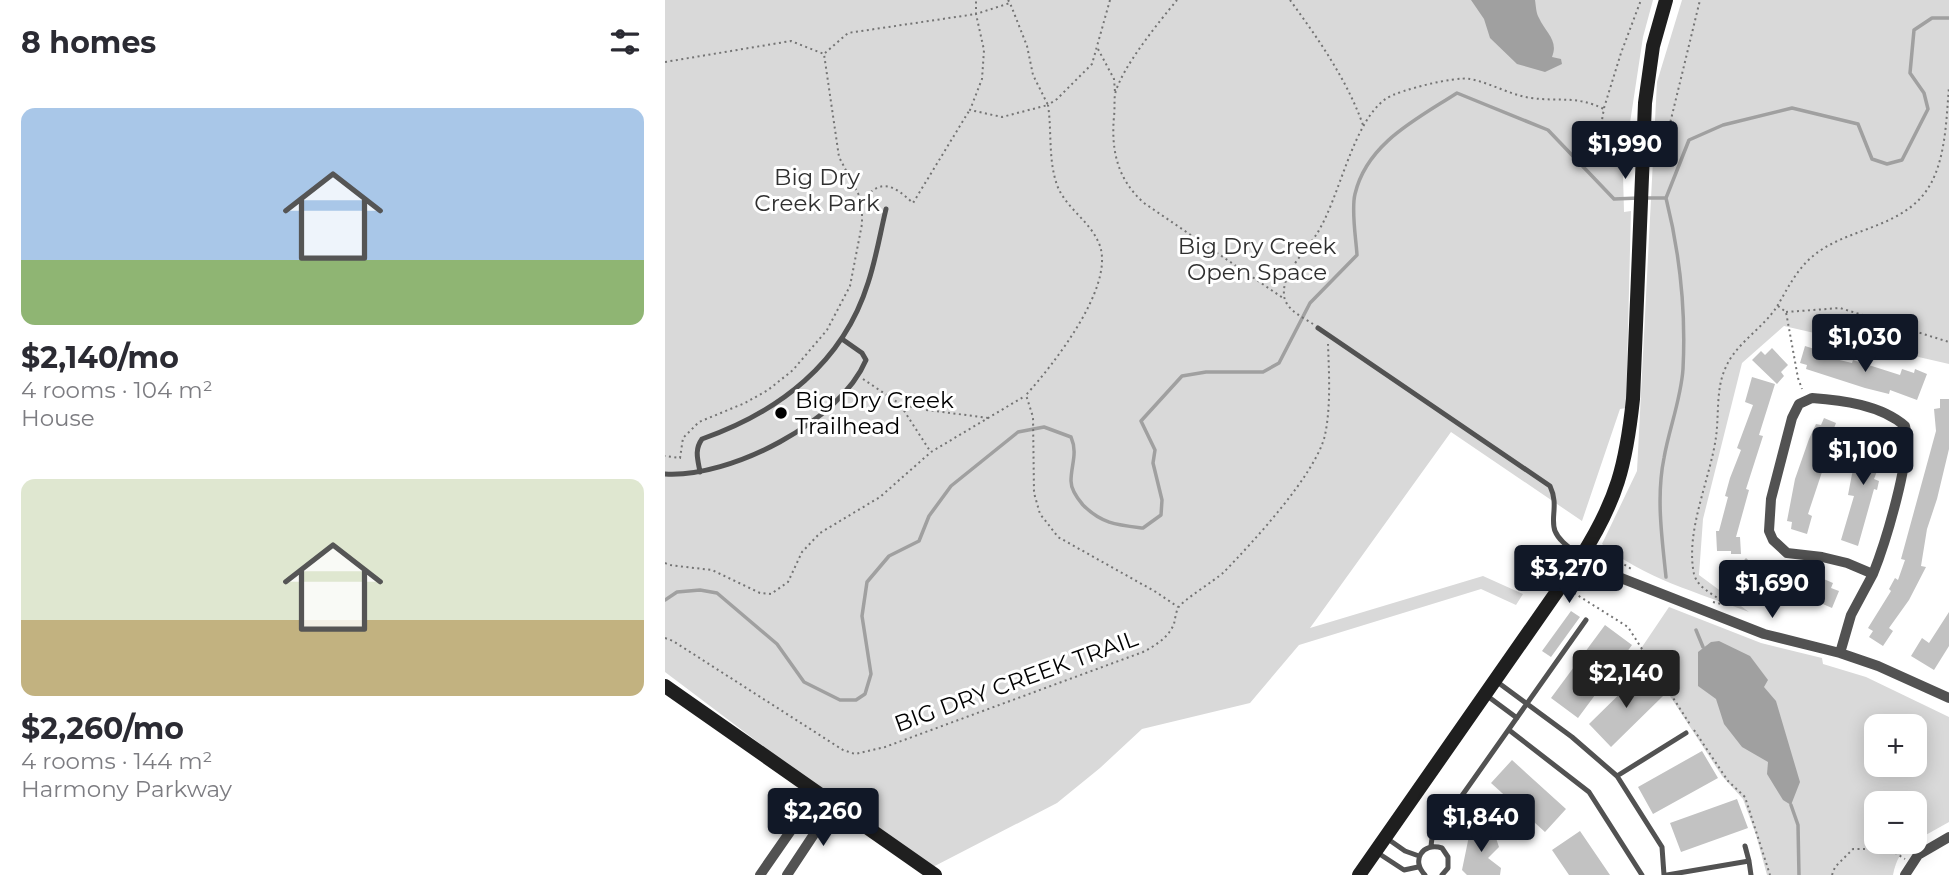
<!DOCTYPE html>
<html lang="en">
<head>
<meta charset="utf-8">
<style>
	:root { --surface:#fff; --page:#f7f7f7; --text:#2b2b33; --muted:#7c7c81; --accent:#111827 }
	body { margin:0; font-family:Montserrat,sans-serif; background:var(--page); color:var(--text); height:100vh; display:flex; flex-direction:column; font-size:26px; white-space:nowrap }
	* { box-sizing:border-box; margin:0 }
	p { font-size:23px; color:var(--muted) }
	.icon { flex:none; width:38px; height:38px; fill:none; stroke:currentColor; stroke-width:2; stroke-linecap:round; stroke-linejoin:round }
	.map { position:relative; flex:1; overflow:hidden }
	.sheet { display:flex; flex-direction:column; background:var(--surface); width:665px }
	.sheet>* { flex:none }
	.controls { position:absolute; left:1199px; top:714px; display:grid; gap:14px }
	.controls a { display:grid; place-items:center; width:63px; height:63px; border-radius:14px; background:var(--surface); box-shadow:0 4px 18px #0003; font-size:35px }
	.price { position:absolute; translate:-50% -60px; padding:0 16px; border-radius:7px; background:var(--accent); color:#fff; font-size:23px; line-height:46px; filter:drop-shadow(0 2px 4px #0008) }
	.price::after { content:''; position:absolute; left:50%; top:42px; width:21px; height:16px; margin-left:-10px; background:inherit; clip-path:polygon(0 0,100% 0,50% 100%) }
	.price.selected { background:#222; color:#fff }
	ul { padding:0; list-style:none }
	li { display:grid; align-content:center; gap:14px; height:371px; padding:0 21px }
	li span { display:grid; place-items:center; height:217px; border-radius:14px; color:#555 }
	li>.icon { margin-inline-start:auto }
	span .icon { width:126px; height:126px; fill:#fffc; stroke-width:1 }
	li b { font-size:30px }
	h2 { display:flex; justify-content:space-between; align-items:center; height:84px; padding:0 21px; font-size:30px }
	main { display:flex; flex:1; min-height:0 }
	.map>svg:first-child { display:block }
</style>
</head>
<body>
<main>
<section class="sheet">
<h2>8 homes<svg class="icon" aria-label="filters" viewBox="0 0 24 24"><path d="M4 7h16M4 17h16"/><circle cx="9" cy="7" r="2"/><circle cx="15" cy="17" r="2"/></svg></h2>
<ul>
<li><span style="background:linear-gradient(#a9c7e8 70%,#8fb573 0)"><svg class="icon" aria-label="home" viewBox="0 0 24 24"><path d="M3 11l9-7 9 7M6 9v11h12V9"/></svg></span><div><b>$2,140/mo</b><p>4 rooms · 104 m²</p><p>House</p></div></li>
<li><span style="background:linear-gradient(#dfe7d0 65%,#c2b280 0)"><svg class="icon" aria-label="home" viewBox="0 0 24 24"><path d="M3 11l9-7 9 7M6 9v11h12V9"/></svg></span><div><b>$2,260/mo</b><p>4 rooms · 144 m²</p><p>Harmony Parkway</p></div></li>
</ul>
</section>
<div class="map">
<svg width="1284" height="875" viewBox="0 0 1284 875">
	<rect width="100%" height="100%" fill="#fff"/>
	<path fill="#d9d9d9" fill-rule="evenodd" d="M0 0H988L978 37 963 136H957L959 212 966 211 961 408 955 409 917 521 786 432 645 628 818 576 858 594 851 605 816 589 634 645 585 703 477 729 435 768 392 803 262 870 0 672Z
		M1017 0H1284V364L1119 326 1077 363 1038 519 1034 575 1084 612C1034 593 978 578 937 544L972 471 992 82Z
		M1004 607 1096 643 1157 658 1158 664 1201 677 1284 717V822L1250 841V803H1211V842H1249C1236 850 1231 860 1228 875H1102L1091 835 1078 799 1057 776 975 650ZM1211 726H1250V765H1211Z"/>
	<path fill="#a0a0a0" d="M806 0H870C871 6 871 13 874 18 880 32 894 40 887 57L896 59 897 64 880 72 852 64 825 38 819 19Z
		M1054 641 1085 656 1103 680 1099 687 1111 701 1135 782 1126 805 1118 800 1102 774 1103 762 1077 747 1059 724 1051 699 1033 686V652L1046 642Z"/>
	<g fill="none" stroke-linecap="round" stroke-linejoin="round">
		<path stroke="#a0a0a0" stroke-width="3.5" d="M982 198H1001L1024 140 1058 125 1127 108 1193 124 1207 159 1222 164 1237 160 1263 109 1259 93 1245 73 1249 30 1267 18H1284
			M1001 577C997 538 991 497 999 458 1004 429 1016 399 1018 369 1021 311 1015 254 1001 198
			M0 600 12 592 35 590 52 593 112 644 139 682 175 700H191L200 694 206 674 197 616 202 582 224 556 254 541 264 516 286 486 353 432 379 427 406 437C413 453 406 465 406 481 406 490 412 498 418 505 437 524 452 525 478 528L496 515 497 500 488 463 490 450 476 421 517 376 541 372H598L614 363 645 303 692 255C691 238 686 210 690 194 702 143 752 119 792 93L883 130 949 199 974 198
			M1031 630 1038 647
			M1126 805 1133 825 1134 875"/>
	</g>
	<path fill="#c2c2c2" d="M1140 346 1159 352 1158 356 1187 363 1188 360 1235 375 1237 369 1249 373 1250 369 1262 374 1252 400 1225 390 1224 394 1200 388 1141 369 1142 365 1135 363Z
		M1107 348 1123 365 1116 372 1119 376 1112 384 1087 360 1096 351 1100 355Z
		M1087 377 1110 384 1094 435 1098 436 1081 489 1084 490 1071 537H1075L1076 554H1066V551H1052L1051 531H1054L1063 497 1060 496 1065 478 1076 450 1072 448 1088 405 1080 402Z
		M1275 399H1284V449L1272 499 1262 529 1256 566 1261 567 1244 600 1224 628 1228 631 1218 646 1204 637 1208 631 1203 628 1226 591 1224 589 1230 578 1233 580 1240 560 1236 559 1271 431 1269 409 1275 408Z
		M1159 418 1171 423 1154 467 1158 469 1143 514 1147 516 1142 534 1126 529 1127 522 1122 521 1130 479 1144 439 1151 424 1156 425Z
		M1199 430 1217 434 1212 456 1217 458 1209 479 1214 481 1212 490 1209 489 1193 546 1176 540 1189 496 1183 495 1187 474 1199 448 1195 447Z
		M1081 558 1094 570 1124 582 1125 576 1152 582 1154 577 1168 583 1166 588 1174 591 1167 608 1144 598 1143 601 1106 592 1104 598 1083 590 1078 595 1061 579Z
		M906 611 915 617 886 657 877 651Z
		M1284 612V646L1269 670 1246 656 1257 638 1264 643Z
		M940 625 967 645 913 718 886 698Z
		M976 673 998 696 946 747 924 724Z
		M1037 751 1053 778 988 814 973 787Z
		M847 760 901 809 880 832 826 783Z
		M1072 799 1083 828 1016 852 1005 823Z
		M811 828 830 835 834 847 823 858 836 868 835 875H802L797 870 804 836Z
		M915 831 945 875H904L887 850Z"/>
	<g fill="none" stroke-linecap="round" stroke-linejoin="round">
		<path stroke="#747474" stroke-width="2" stroke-dasharray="2 3.5" stroke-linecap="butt" d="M343 0 345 3 362 46 368 75 383 105 337 117 305 110 317 79 319 50 311 14 345 3
			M445 0 427 64 392 99 383 105C387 132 383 159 392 185 401 209 426 221 435 246 449 288 388 365 361 395L368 417 369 493 375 514 383 524 393 537 491 592 513 607
			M512 0C494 22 457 67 450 94 449 101 450 109 449 116 446 150 452 179 479 203L618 298
			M625 0C654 40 683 81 699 128
			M433 49 449 79 450 92
			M160 53 183 33 311 14V0
			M0 62 126 41 159 54 174 157 197 201V224L185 286 162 330 128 370 103 390 80 403 34 422 18 438 15 458 0 456
			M939 108 956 53 976 0
			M990 155H992L1000 144 1035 0
			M198 200C217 177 229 186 248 203L304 111
			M1113 306 1121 312 1133 378 1137 389
			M1121 312 1175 308 1284 342
			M648 324C637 317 620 309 619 295 617 273 640 252 651 235 675 199 687 121 722 98 735 90 790 76 805 79 826 83 845 95 866 98 895 102 910 95 939 109 933 136 937 149 966 156
			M198 379 235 404 254 409 324 418
			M236 406 265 451
			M936 550 968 570
			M0 563 4 565 47 570 95 593 106 594 123 582 137 552 155 533 215 497 266 452 360 396
			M909 593 963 627 1026 726
			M1048 602 1056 604 1054 599C1044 592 1032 586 1029 574 1020 531 1045 480 1051 437 1054 415 1051 389 1060 369 1070 344 1096 330 1111 308 1122 290 1131 270 1148 256 1180 229 1231 229 1259 194 1281 166 1281 121 1284 87
			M0 638 8 641 178 750 190 754 220 747 478 652C491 645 503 638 509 624 510 619 511 612 513 608 519 599 548 582 559 572 588 542 651 474 660 435 666 406 664 373 663 344
			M1029 730 1063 781 1080 797 1105 875
			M1167 875 1170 867 1188 849H1224L1240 859"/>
		<path stroke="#525252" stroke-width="5" d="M653 328 885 486C894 505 885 518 890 531 894 541 905 548 914 555
			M35 472C33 460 29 450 37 439 114 412 178 363 203 283 211 259 215 234 221 209
			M0 474C65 478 175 422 201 360L197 353 177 339
			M831 681 907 737 952 776 997 847 999 875
			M821 695 852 718
			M844 730 924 792 977 875
			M952 776 1021 733
			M720 837 740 851 754 856
			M766 846 767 838 921 620
			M1080 846 1084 861
			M713 853 739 870 753 867
			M760 875C746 861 757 842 777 848L783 857V868L777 875
			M1002 875 1084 861 1086 875"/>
		<path stroke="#525252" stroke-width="10" d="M1147 398C1177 400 1216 405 1240 426 1248 454 1220 544 1208 574L1182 563 1157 557 1122 553 1108 540 1104 531 1106 499 1127 418 1134 404Z
			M916 557 933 569 1099 634 1175 653 1213 666 1284 698
			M1175 653 1186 615 1208 574
			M95 875 152 793
			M122 875 169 804
			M1240 875 1253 855 1284 837"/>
		<path stroke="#1f1f1f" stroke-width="14" d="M0 686 270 875
			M694 875 916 557C952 500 961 465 968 399L980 103 988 46 1001 0"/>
	</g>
	<circle fill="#000" stroke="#fff" stroke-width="2.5" cx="116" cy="413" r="7"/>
	<g text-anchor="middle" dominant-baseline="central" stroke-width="6" stroke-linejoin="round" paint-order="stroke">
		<g font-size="23" fill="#303030" stroke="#fff">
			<text x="152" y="177">Big Dry<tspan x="152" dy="26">Creek Park</tspan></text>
			<text x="592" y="246">Big Dry Creek<tspan x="592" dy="26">Open Space</tspan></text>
		</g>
		<g font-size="23" fill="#000" stroke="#fff" text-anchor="start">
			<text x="130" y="400">Big Dry Creek<tspan x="130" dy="26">Trailhead</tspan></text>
		</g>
		<g font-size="23" fill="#000" stroke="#fff">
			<text transform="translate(351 681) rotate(-20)">BIG DRY CREEK TRAIL</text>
		</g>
	</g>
</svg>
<div class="controls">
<a>+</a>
<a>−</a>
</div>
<b class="price" style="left:960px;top:181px">$1,990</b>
<b class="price" style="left:1200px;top:374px">$1,030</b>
<b class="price" style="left:1198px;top:487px">$1,100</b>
<b class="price" style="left:904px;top:605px">$3,270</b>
<b class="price" style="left:1107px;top:620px">$1,690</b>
<b class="price selected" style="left:961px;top:710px">$2,140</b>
<b class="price" style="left:158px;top:848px">$2,260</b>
<b class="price" style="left:816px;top:854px">$1,840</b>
</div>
</main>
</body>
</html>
